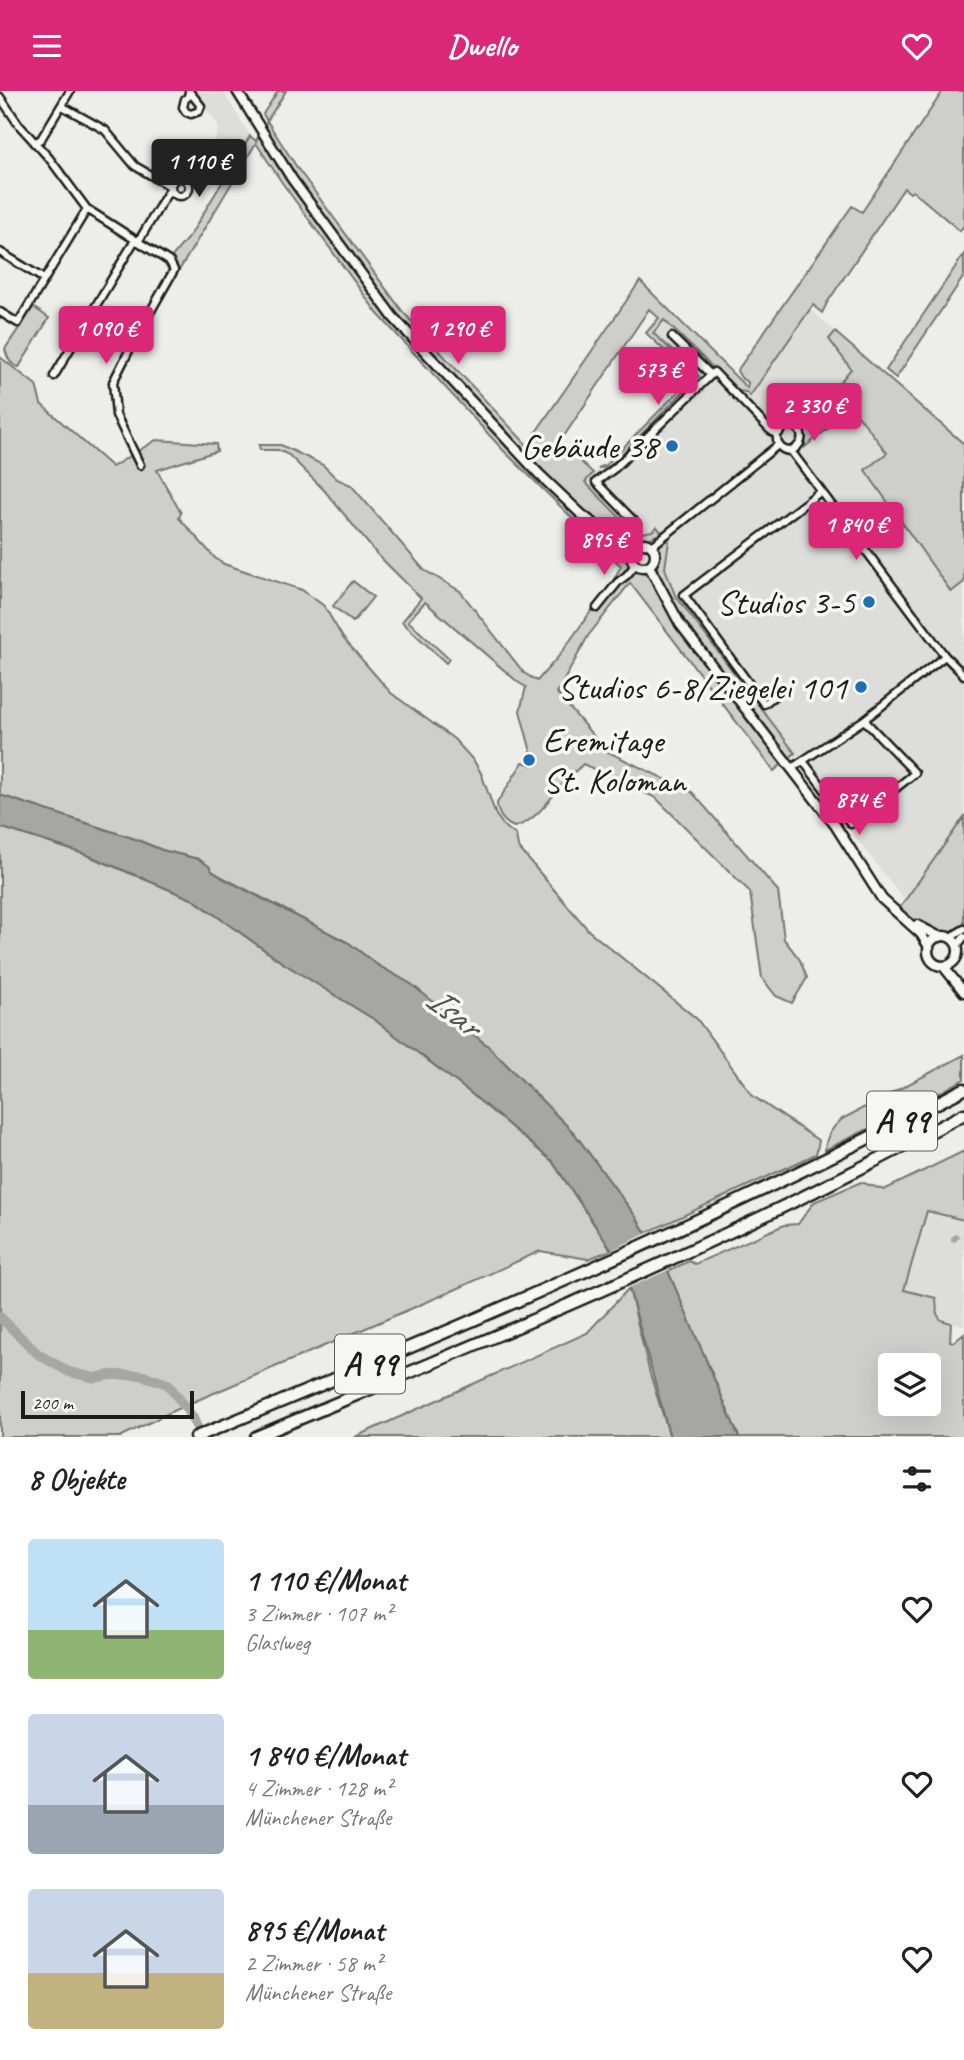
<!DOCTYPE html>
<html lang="de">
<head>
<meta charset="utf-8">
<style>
	:root { --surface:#fff; --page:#f2f2f2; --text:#222; --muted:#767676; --accent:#db2777 }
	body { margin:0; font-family:Caveat,sans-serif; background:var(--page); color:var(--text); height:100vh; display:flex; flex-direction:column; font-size:26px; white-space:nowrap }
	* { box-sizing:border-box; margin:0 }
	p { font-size:23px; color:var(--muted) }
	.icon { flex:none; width:38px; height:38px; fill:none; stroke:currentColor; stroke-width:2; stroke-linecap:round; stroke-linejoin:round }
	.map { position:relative; height:1346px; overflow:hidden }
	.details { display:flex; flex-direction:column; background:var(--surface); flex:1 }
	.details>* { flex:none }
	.buttons { position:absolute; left:878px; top:1262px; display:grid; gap:14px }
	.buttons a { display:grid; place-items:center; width:63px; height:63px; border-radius:7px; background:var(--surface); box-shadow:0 7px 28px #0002; font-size:35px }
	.scale { position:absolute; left:21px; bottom:18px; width:173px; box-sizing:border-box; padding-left:7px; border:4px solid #1c1c1c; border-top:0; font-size:19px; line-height:24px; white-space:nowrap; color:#1c1c1c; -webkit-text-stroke:5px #f6f6f2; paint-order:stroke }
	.price { position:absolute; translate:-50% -60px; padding:0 16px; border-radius:7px; background:var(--accent); color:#fff; font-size:23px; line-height:46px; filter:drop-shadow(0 2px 4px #0008) }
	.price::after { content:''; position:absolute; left:50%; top:42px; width:21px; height:16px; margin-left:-10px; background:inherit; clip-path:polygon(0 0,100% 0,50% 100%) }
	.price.on { background:#222; color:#fff }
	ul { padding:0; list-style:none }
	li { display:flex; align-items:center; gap:21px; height:175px; padding:0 28px }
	li span { display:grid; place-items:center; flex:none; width:196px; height:140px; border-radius:7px; color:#555 }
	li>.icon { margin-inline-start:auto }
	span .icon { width:84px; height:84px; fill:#fffc; stroke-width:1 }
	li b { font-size:30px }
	h2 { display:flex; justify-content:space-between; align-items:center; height:84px; padding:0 28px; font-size:30px }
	header { display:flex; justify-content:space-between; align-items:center; height:91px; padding:0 28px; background:var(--accent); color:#fff; font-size:32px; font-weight:600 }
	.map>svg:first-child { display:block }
</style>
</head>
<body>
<header><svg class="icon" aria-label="menu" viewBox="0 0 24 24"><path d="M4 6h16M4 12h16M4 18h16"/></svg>Dwello<svg class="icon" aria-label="heart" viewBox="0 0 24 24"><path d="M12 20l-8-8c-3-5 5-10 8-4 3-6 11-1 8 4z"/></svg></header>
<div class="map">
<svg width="964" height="1346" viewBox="0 0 964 1346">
	<rect width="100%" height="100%" fill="#edede9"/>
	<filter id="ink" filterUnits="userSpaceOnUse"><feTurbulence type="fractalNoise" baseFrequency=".0143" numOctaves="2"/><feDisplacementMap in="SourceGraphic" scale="14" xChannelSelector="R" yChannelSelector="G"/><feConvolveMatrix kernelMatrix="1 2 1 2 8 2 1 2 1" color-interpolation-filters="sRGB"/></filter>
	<g filter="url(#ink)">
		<path fill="#ddddda" d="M194 0H223L250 45 231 78 210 65 219 36Z
			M810 218 964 353V726L905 810 841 728 675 504 665 477 668 450 657 436 652 440 636 444 585 390 598 377 609 375 695 285 650 243 667 224 750 305Z
			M927 1120 964 1129V1234L941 1229 937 1223 904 1199Z"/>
		<path fill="#cececb" stroke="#757574" stroke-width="2" fill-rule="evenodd" d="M278 0H286L267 30 298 78 403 221 527 354 640 190 747 297 748 291 742 288 737 280 852 115 862 121 943 0H964V134L960 140 913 100 910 102 904 97 827 212 822 222 813 214 750 305 746 301 737 300 664 229 653 242 699 285 609 376 598 377 606 374 678 301 679 273 646 242 659 227 649 218 560 351 593 382 585 391 636 443 652 440 657 436 669 450 665 477 675 504 795 662 774 680 630 492 588 545 557 602 606 660 692 701 778 800 784 848 800 869 807 887 792 912 776 905 762 887 750 801 656 707 583 673C578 678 572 683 567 688 552 704 537 731 514 736 504 732 497 723 497 712L523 671 532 674 534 672 520 620 526 596 519 592 425 511 408 530 449 568 446 572 402 531 421 507 376 462 324 399 289 364 278 359H260L259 354H281L323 374 337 388 351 394 424 479 460 500 524 582 537 590 559 565 614 488 621 475 503 359 378 223 283 93 256 52 137 249 121 282 115 280 172 180 166 176 170 168 191 143 250 45 256 50 267 30 263 23ZM656 444 662 451C656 461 656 476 659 486L652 490 642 480H636L630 485 627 482 631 474 627 468V462L619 455 623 448C635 451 645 451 656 444Z
			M964 163V185L896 287 886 279Z
			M33 216 49 227 19 276C10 274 7 266 5 258Z
			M835 241 964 353V491L951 501 865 379 887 362 858 324 845 332 841 327 805 356 806 344 802 336 851 278 829 248Z
			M0 266 36 294 41 313 112 376 156 349 216 353 217 360 157 379 181 422 179 427 215 467 224 473 302 499 324 515 343 547 391 602 454 648 474 670 481 682 496 724 504 735 516 744 518 756 589 840 697 928 753 1005 819 1050 816 1063 646 1142 636 1126 574 1042 489 956 411 893 376 873 349 852 224 787 212 780 198 768 162 759 135 748 0 704Z
			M353 490 373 506 353 531 333 515Z
			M964 726V835C936 853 923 833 899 818Z
			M0 736 84 763 194 809 283 872 375 929 468 1000 552 1070 611 1159 588 1168 540 1160 450 1201 179 1317 120 1346H0Z
			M964 964V988L920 1013 825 1059C826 1045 832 1037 842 1028Z
			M964 1060V1129L927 1120 904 1199 936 1207 937 1223 941 1229 951 1232 950 1250 954 1251 964 1243V1346H739L668 1180 689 1170 695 1173 784 1134 798 1133 814 1111 861 1091 884 1099ZM891 1274H929V1312H891Z
			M629 1197 650 1283 670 1346H355L587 1242Z"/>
		<path fill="#a6a6a3" stroke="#6f6f6d" stroke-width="2" d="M0 704 135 748 162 759 198 768 209 775 212 780 224 788 349 852 376 873 411 893 489 956 574 1042 636 1126 668 1180 739 1346H670L629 1197 611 1158 552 1070 468 1000 375 929 283 872 194 809 85 763 0 736Z"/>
		<path fill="#edede9" d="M649 1141 671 1178 626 1198 608 1161Z"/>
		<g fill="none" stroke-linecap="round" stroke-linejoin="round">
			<path stroke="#a6a6a3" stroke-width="6" d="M954 1148 956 1146"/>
			<path stroke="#a6a6a3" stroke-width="10" d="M0 1226 38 1263 69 1281 95 1287 109 1284H141L168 1293 193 1327 201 1346"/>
			<defs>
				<path id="minor" d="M189 0 201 15 199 20 191 23 186 21 183 16 185 8 188 6Z
					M0 6 19 34 49 67 87 118 170 171 174 179 135 248 113 291 116 324 140 374
					M62 15 105 39 135 75 171 96 138 151
					M34 52 41 48 70 0
					M171 96a9 9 0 1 1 18 0a9 9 0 1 1-18 0Z
					M0 161 44 188
					M0 221 18 232 87 118
					M672 246 711 284
					M54 285 135 149
					M796 337 810 322 812 314
					M777 344 785 335C803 333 808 352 791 360
					M634 430 596 391 615 377 714 281 769 338 777 344C776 353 781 360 791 360L945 565 964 584
					M652 455 778 354
					M597 517 618 491 627 484 635 474
					M782 599 764 613 684 504 820 401
					M803 670 851 733 915 682 864 629
					M792 677 864 629 945 565
					M949 847 964 838
					M957 855 964 846"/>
				<path id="major" d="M237 0 292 88 393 226 539 383 581 423 603 440 633 457
					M631 464a12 12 0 1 1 24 0a12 12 0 1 1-24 0Z
					M649 475 680 533 835 734 882 808 921 843 929 856
					M917 834 940 846
					M928 860a15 15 0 1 1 30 0a15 15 0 1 1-30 0Z
					M943 875 964 901"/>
				<path id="highway" d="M196 1346C456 1238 715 1129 964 998
					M256 1346C455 1262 658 1180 851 1082 889 1063 927 1043 964 1023"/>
			</defs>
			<use href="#minor" stroke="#1c1c1c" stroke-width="11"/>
			<use href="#major" stroke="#1c1c1c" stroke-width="13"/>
			<use href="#highway" stroke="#1c1c1c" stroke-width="15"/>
			<use href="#minor" stroke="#f6f6f2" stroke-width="6"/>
			<use href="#major" stroke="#f6f6f2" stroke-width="8"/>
			<use href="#highway" stroke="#f6f6f2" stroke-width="10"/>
		</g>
	</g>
	<g fill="#1f6fb2" stroke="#f6f6f2" stroke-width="2.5">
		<circle cx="672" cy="355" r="7"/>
		<circle cx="869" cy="511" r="7"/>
		<circle cx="861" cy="596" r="7"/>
		<circle cx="529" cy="669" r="7"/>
	</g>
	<g text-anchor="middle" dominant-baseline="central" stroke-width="7" stroke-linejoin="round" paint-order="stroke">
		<g fill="#f6f6f2" stroke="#5d5d5c" stroke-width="2">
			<rect x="867" y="1000.5" width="70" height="59" rx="5"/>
			<rect x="335" y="1243.5" width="70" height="59" rx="5"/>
		</g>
		<g font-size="33" font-weight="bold" fill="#1c1c1c">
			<text x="902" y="1030">A 99</text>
			<text x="370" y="1273">A 99</text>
		</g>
		<g font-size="35" fill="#1c1c1c" stroke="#f6f6f2" text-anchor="end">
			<text x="658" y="355">Gebäude 38</text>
			<text x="855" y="511">Studios 3-5</text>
			<text x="847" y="596">Studios 6-8/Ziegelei 101</text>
			<text x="543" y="649" text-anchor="start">Eremitage<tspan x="543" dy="40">St. Koloman</tspan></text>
		</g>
		<g font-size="37" font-style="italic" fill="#535352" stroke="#f6f6f2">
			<text transform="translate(454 920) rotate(38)">Isar</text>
		</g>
	</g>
</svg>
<div class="buttons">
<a><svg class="icon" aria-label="layers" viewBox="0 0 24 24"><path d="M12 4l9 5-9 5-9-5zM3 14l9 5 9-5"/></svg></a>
</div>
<div class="scale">200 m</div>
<b class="price on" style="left:199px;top:108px">1 110 €</b>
<b class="price" style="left:106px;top:275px">1 090 €</b>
<b class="price" style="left:458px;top:275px">1 290 €</b>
<b class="price" style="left:658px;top:316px">573 €</b>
<b class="price" style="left:814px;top:352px">2 330 €</b>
<b class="price" style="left:856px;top:471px">1 840 €</b>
<b class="price" style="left:604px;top:486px">895 €</b>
<b class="price" style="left:859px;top:746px">874 €</b>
</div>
<section class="details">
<h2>8 Objekte<svg class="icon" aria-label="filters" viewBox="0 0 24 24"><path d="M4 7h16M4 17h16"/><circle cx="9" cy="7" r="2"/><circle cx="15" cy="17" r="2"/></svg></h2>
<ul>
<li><span style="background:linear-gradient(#bfe0f5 65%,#8fb573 0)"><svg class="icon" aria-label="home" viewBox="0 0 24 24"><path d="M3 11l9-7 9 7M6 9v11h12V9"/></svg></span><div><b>1 110 €/Monat</b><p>3 Zimmer · 107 m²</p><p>Glaslweg</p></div><svg class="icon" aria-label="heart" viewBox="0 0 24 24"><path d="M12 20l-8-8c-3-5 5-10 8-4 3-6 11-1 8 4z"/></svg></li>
<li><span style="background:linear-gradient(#c9d6e8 65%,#9aa5b1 0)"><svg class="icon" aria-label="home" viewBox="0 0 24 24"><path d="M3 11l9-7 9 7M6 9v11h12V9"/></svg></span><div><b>1 840 €/Monat</b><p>4 Zimmer · 128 m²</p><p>Münchener Straße</p></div><svg class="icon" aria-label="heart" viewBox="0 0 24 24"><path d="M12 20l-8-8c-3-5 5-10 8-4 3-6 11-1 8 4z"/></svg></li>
<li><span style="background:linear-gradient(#c9d6e8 60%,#c2b280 0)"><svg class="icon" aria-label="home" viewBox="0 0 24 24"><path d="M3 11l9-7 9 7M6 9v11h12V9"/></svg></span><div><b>895 €/Monat</b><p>2 Zimmer · 58 m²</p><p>Münchener Straße</p></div><svg class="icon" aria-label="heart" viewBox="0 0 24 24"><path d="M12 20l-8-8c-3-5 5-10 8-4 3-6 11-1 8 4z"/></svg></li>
</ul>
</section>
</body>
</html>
